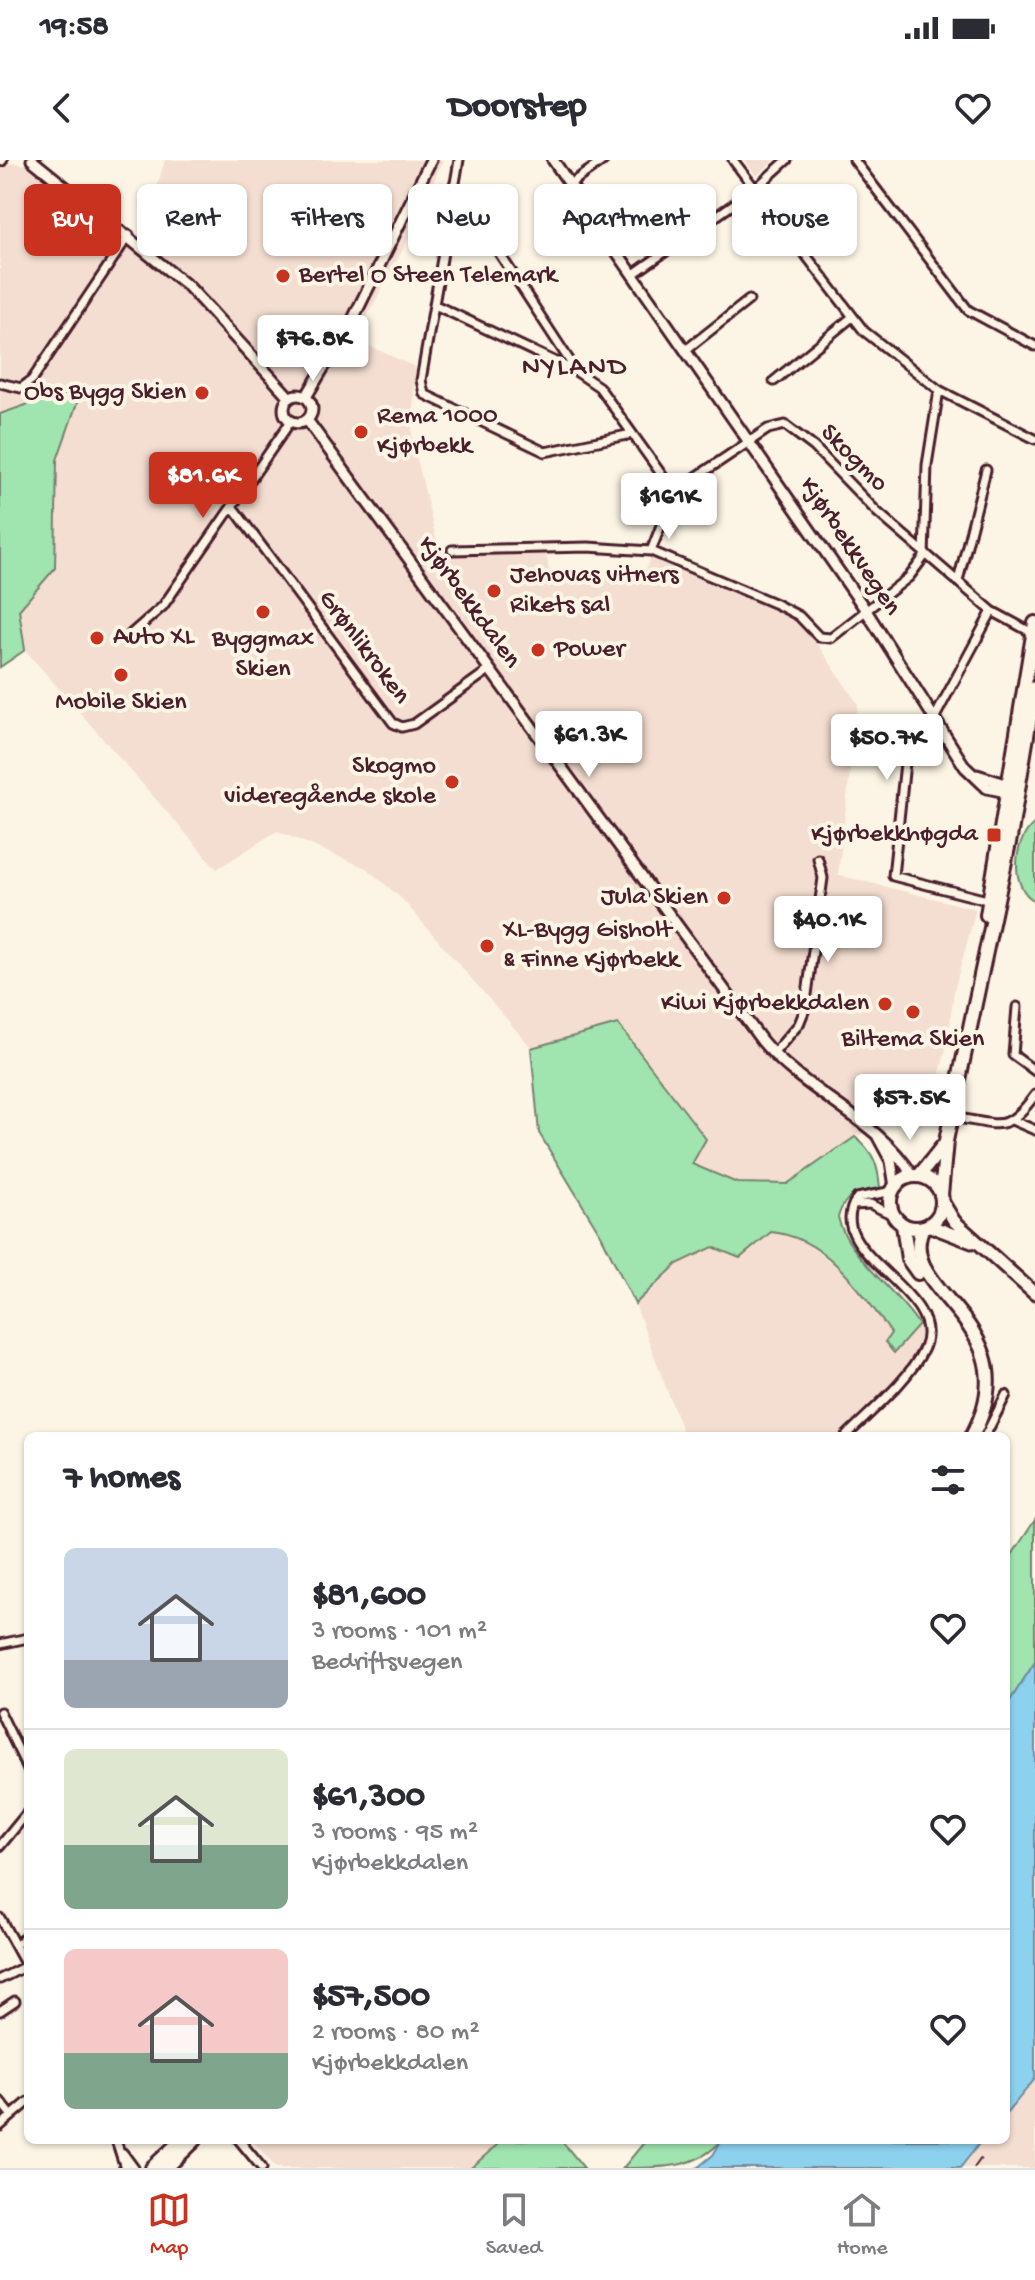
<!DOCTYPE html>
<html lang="en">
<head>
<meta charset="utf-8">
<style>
	:root { --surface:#fff; --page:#f7f7f7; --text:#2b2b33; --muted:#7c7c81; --line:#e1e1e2; --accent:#c8321e }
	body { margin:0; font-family:"Gochi Hand",sans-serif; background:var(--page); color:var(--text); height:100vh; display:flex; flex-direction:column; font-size:30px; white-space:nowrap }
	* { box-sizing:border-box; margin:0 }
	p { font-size:26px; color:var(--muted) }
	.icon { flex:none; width:44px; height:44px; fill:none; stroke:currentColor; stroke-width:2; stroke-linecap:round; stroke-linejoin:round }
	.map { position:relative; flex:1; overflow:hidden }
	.sheet { position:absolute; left:24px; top:1272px; width:986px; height:712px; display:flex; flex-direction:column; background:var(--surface); border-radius:12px; box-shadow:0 2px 6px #0004 }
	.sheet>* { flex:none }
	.guide { position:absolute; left:24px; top:24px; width:988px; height:72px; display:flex; gap:16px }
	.price { position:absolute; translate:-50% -68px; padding:0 18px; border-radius:8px; background:#fff; color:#222; font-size:26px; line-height:52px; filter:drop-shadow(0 2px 4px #0008) }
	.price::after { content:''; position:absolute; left:50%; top:48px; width:24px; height:18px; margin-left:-12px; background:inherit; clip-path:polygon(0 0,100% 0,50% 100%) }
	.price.current { background:var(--accent); color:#fff }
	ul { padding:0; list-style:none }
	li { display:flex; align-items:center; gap:24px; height:200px; padding:0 40px }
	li+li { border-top:2px solid var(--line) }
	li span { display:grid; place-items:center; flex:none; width:224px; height:160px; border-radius:12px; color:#555 }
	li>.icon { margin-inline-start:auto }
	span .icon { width:96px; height:96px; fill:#fffc; stroke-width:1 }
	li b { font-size:34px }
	h2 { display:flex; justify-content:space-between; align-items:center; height:96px; padding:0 40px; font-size:34px }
	.chip { padding:0 28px; border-radius:12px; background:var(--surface); box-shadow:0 2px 6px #0004; font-size:28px; line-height:72px }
	.chip.current { background:var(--accent); color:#fff }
	.status { display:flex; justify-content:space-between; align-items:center; height:56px; padding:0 40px; background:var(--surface); direction:ltr }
	.status svg { height:22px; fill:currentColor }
	header { display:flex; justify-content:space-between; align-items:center; height:104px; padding:0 40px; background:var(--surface); font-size:36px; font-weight:700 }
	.tab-bar { display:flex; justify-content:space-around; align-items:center; height:112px; border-top:2px solid var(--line); background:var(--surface); font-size:22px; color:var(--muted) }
	.tab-bar a { display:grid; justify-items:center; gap:4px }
	.tab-bar .current { color:var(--accent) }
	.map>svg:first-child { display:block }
</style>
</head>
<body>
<div class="status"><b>19:58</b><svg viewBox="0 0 49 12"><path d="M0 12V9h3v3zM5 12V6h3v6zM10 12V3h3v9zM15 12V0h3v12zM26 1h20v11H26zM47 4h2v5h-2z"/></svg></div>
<header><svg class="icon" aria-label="back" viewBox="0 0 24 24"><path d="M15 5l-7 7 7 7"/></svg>Doorstep<svg class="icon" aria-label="heart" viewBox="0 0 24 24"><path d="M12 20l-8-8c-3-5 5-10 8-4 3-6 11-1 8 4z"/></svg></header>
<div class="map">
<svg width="1035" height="2008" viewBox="0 0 1035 2008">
	<rect width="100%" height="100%" fill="#fcf5e5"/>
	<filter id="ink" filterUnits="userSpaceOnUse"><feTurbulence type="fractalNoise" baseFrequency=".0125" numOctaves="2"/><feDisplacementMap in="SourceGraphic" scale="16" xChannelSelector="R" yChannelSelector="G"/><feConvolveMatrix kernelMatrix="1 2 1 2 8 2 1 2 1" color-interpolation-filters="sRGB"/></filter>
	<g filter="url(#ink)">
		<path fill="#f4ded1" d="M165 0H443L411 74 355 179 415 207 412 277 439 392H546L549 411 593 410 643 417 651 397 721 423 797 461 809 472 858 544 838 715 976 749 954 831 947 885 933 942 855 977 787 1024 737 1023 691 1004 618 864 531 887 402 739 366 708 277 671 217 709 25 490 19 450 55 408 57 300 81 233 49 237 0 254V7L14 3 27 5 138 90Z
			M745 0H775L756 16Z
			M771 1072 793 1074 848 1114 891 1173 894 1193 919 1165 927 1190 913 1214 855 1276H684L635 1144 677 1104 714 1087 740 1098Z
			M1035 1921V2008H960L979 1980H1006V1939L1020 1938Z
			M252 1980H493L497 1985 471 2008H276Z"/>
		<path fill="#a0e4b0" stroke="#75826e" stroke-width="2" d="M81 232 57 300 55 408 19 450 25 490 0 507V254L49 237Z
			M1035 663V741C1009 728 1013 679 1035 663Z
			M618 864 706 979 692 1004 737 1023 787 1024 855 977C874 992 878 1005 880 1028 857 1031 845 1034 838 1057 846 1095 898 1131 919 1165L894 1193 885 1182 891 1173C861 1131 826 1077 771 1072L740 1098 713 1087 677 1104 635 1144 602 1077 539 973 531 888Z
			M1035 1360V1502L1006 1547V1404Z
			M493 1980H561L584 2008H471L497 1985Z
			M646 1980H722C698 2008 665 2008 623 2008Z"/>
		<path fill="#8cd1ee" stroke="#728aa0" stroke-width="2" d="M1035 1502V1919L1006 1954V1547Z
			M722 1980H982L960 2008H697L713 1995Z"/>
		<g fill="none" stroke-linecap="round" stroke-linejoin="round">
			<defs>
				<path id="minor" d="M459 0 421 220 424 234 545 292 632 274
					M733 0 864 171 939 230 1035 279
					M854 0 968 150 1035 186
					M454 24 577 212 599 227 674 332 768 269 785 265 814 287 877 352 992 451 1027 470
					M570 24 604 0
					M635 113 755 29 787 0
					M435 145 577 212
					M687 189 749 140
					M774 221 851 158
					M0 223 21 228 32 220 129 75
					M232 346 393 563 402 567 414 564 489 510
					M452 390 588 387 651 391 776 444 799 456 819 477 831 478 909 417 924 397 927 305 939 230
					M651 391 674 332
					M958 421 986 310
					M131 474 163 446 291 261
					M983 739 893 716 907 584 934 559 992 451
					M1017 847 1013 895 1035 911
					M773 894 799 864 805 849 823 718 818 699
					M951 957C998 963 1005 976 1035 935
					M1014 961 1035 970
					M854 1045 870 1044 893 1055
					M846 1276C872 1250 909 1221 924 1188 949 1131 819 1093 857 1038L893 1031
					M985 1276 1006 1235
					M0 1484 28 1478
					M0 1552 28 1610
					M0 1686 28 1652
					M0 1758 28 1809
					M20 1782 28 1773
					M0 1819 26 1806
					M0 1851 15 1841
					M0 1941 12 1956
					M0 1966 28 1942
					M116 1980 125 2008
					M239 1980 262 2008
					M123 1993 134 2008"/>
				<path id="tertiary" d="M32 0 189 127 290 238
					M553 0 865 449 965 607 987 628 1011 633
					M284 249a14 14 0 1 1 28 0a14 14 0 1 1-28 0Z
					M306 237 354 157 431 0
					M307 260 762 881C807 935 877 958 913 1016
					M977 615 1012 626
					M878 977 891 1001 895 1027"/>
				<path id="secondary" d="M0 0H1"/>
				<path id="primary" d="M942 1041 954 1061 1035 1134
					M928 1065 972 1082"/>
				<path id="trunk" d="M987 755 1035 463
					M919 1016 942 987
					M890 1042a26 26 0 1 1 52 0a26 26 0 1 1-52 0Z
					M941 1035 946 981 1010 678 1035 528
					M903 1065 908 1099 918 1113
					M923 1067C892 1132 1034 1162 972 1276
					M152 2008 182 1980
					M166 2008 195 1980"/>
			</defs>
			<use href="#minor" stroke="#4a1f2b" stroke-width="13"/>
			<use href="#tertiary" stroke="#4a1f2b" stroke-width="15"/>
			<use href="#secondary" stroke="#4a1f2b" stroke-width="16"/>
			<use href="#primary" stroke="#4a1f2b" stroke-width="17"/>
			<use href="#trunk" stroke="#4a1f2b" stroke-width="18"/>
			<use href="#minor" stroke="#fcf5e5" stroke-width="7"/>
			<use href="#tertiary" stroke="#fcf5e5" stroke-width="9"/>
			<use href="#secondary" stroke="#fcf5e5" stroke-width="10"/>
			<use href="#primary" stroke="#fcf5e5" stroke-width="11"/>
			<use href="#trunk" stroke="#fcf5e5" stroke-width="12"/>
			<path stroke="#4a1f2b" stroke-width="2" stroke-dasharray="12 6" stroke-linecap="butt" d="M974 2008 984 1994"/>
		</g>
	</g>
	<g fill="#c8321e" stroke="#fcf5e5" stroke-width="3">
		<circle cx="283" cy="116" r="8"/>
		<circle cx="202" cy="233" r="8"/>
		<circle cx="361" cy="272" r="8"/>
		<circle cx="494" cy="431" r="8"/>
		<circle cx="263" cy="452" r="8"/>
		<circle cx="97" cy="478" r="8"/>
		<circle cx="538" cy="490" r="8"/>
		<circle cx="121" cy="515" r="8"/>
		<circle cx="452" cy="622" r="8"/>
		<rect x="986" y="667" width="16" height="16" rx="4"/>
		<circle cx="724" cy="738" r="8"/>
		<circle cx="487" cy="786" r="8"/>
		<circle cx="885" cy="844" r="8"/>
		<circle cx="913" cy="852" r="8"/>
	</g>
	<g text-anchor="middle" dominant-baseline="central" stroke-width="8" stroke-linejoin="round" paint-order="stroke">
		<g font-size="26" fill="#4a1f2b" stroke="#fcf5e5" text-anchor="start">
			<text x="299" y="116">Bertel O Steen Telemark</text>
			<text x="186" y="233" text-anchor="end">Obs Bygg Skien</text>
			<text x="377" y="257">Rema 1000<tspan x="377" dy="30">Kjørbekk</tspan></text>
			<text x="510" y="416">Jehovas vitners<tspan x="510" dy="30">Rikets sal</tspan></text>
			<text x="113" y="478">Auto XL</text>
			<text x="263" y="480" text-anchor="middle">Byggmax<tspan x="263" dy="30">Skien</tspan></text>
			<text x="554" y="490">Power</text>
			<text x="121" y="543" text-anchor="middle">Mobile Skien</text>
			<text x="436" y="607" text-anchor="end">Skogmo<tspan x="436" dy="30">videregående skole</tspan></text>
			<text x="978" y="675" text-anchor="end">Kjørbekkhøgda</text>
			<text x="708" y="738" text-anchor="end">Jula Skien</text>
			<text x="503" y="771">XL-Bygg Gisholt<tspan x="503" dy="30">&amp; Finne Kjørbekk</tspan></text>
			<text x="869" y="844" text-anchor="end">Kiwi Kjørbekkdalen</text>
			<text x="913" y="880" text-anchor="middle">Biltema Skien</text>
		</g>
		<g font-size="26" fill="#4a1f2b" stroke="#fcf5e5">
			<text transform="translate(853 299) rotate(45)">Skogmo</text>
			<text transform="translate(849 387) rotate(56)">Kjørbekkvegen</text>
			<text transform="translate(468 443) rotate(54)">Kjørbekkdalen</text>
			<text transform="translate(363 488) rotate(53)">Grønlikroken</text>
		</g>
		<g font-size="28" letter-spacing="2" fill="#4a1f2b" stroke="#fcf5e5">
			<text x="575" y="208">NYLAND</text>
		</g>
	</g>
</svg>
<b class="price" style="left:313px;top:223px">$76.8K</b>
<b class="price current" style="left:203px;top:360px">$81.6K</b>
<b class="price" style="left:669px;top:381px">$161K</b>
<b class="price" style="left:589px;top:619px">$61.3K</b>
<b class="price" style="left:887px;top:622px">$50.7K</b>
<b class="price" style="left:828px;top:804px">$40.1K</b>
<b class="price" style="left:910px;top:982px">$57.5K</b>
<div class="guide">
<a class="chip current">Buy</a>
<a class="chip">Rent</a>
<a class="chip">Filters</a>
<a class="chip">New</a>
<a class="chip">Apartment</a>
<a class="chip">House</a>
</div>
<section class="sheet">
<h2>7 homes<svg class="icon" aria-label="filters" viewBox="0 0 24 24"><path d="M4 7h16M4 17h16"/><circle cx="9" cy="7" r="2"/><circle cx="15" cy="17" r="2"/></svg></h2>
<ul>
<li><span style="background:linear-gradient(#c9d6e8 70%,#9aa5b1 0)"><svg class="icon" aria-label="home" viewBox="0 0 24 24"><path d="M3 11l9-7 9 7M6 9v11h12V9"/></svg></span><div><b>$81,600</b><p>3 rooms · 101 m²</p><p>Bedriftsvegen</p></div><svg class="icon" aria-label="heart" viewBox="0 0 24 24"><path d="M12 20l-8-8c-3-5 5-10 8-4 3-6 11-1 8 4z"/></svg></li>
<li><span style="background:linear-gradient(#dfe7d0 60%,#7fa58c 0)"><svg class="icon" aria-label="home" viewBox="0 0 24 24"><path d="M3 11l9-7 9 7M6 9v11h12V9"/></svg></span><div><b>$61,300</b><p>3 rooms · 95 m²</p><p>Kjørbekkdalen</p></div><svg class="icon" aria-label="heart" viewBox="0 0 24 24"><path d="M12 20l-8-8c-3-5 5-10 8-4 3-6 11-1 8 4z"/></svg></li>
<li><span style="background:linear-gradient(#f6c9c9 65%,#7fa58c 0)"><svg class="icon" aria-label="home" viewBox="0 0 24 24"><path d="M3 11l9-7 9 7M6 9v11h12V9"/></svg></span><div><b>$57,500</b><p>2 rooms · 80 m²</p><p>Kjørbekkdalen</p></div><svg class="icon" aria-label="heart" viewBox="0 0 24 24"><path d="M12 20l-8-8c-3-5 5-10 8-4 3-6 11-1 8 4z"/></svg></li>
</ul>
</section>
</div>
<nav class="tab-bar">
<a class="current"><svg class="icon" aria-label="map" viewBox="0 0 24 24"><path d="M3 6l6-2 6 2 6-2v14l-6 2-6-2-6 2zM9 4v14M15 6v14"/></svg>Map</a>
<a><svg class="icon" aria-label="saved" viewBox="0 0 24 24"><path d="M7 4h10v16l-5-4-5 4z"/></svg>Saved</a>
<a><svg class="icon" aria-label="home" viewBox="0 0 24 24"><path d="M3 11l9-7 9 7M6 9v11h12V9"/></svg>Home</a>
</nav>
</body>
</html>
